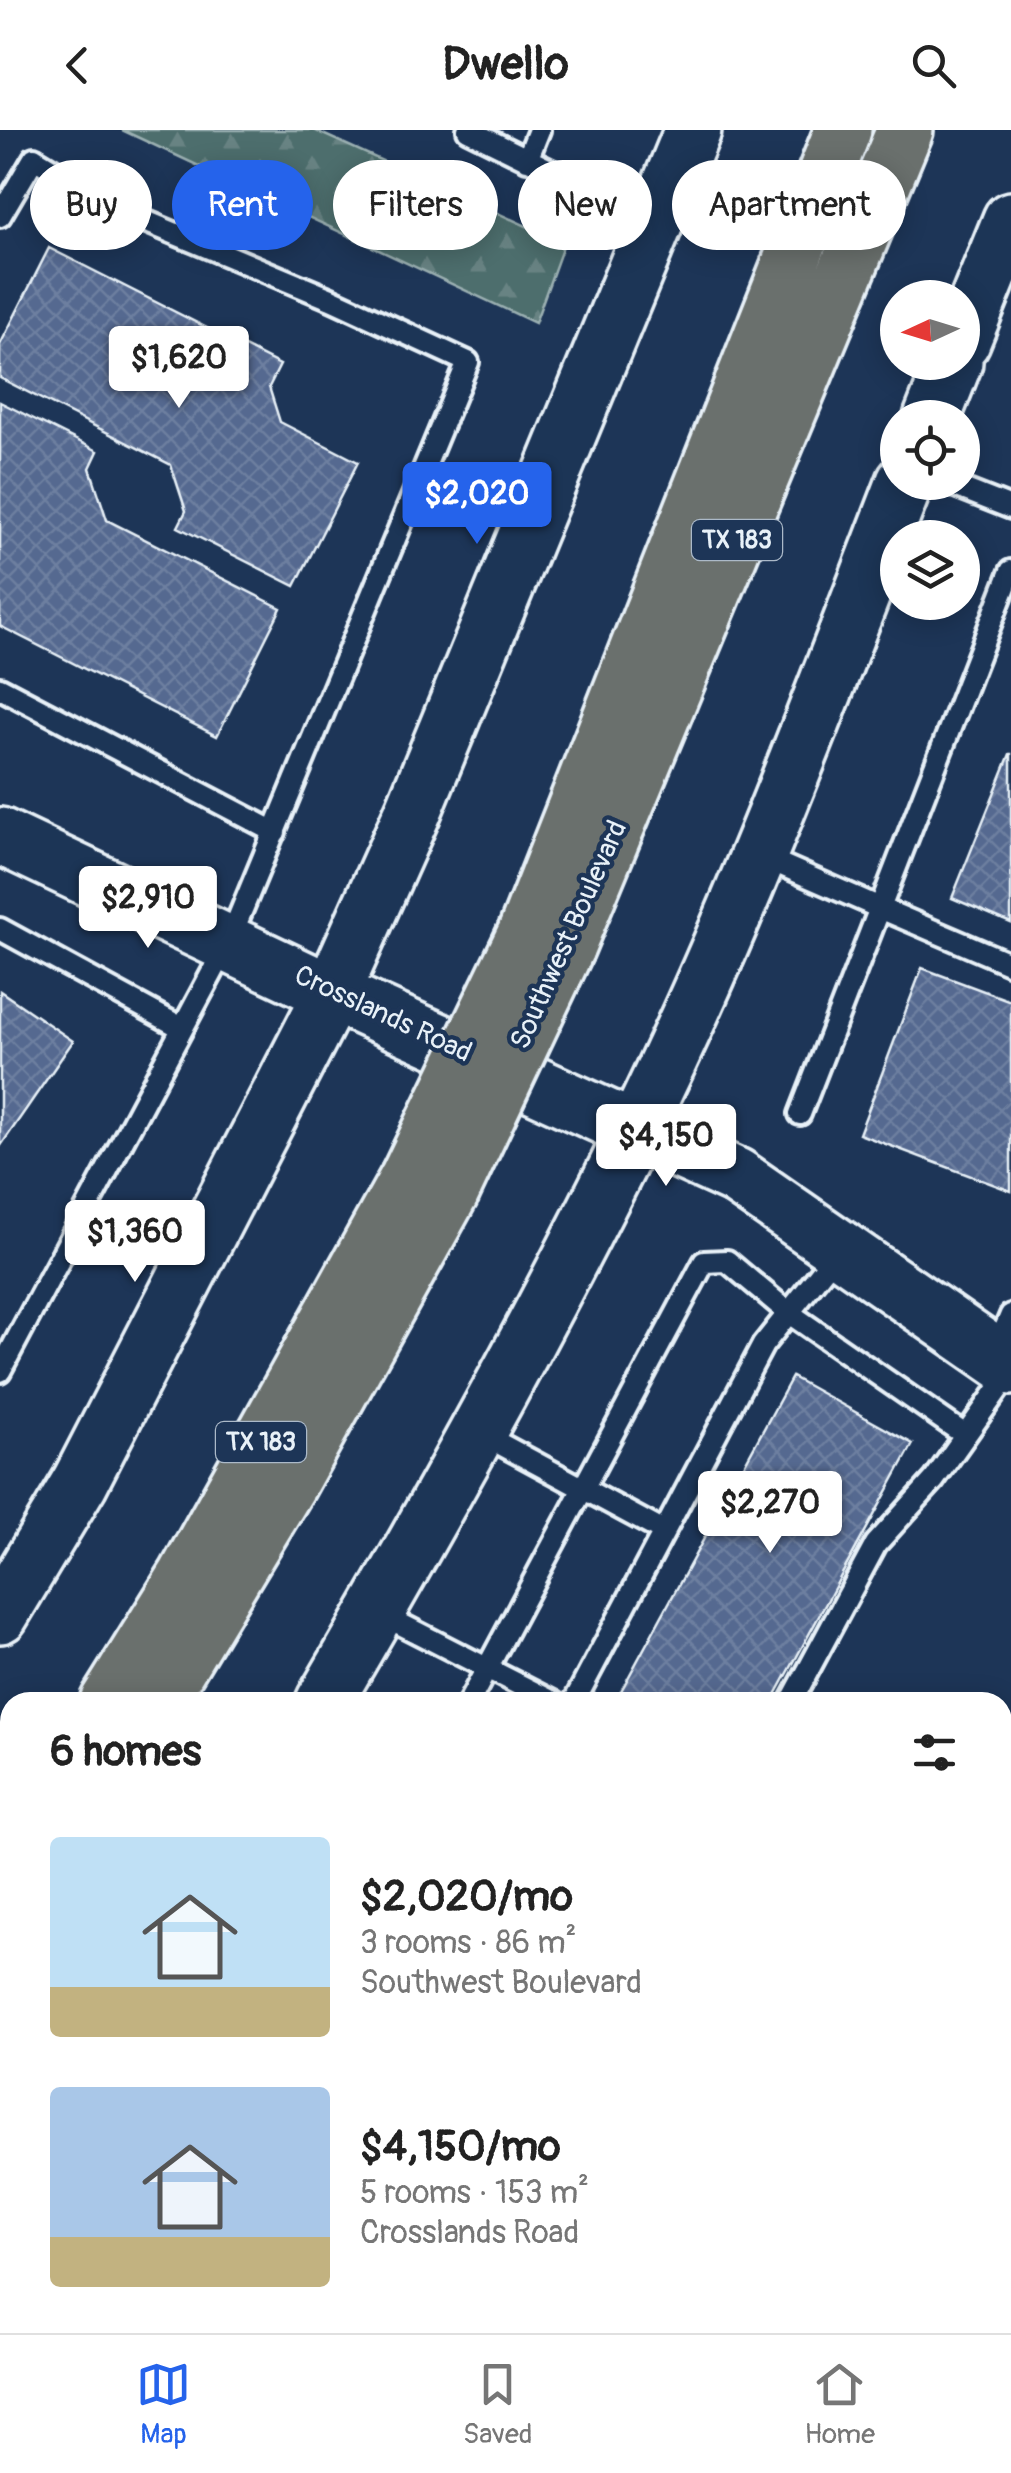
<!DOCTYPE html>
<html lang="en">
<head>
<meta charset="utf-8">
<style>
	:root { --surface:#fff; --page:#f6f6f6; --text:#222; --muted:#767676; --line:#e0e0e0; --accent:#2563eb }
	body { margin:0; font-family:Pangolin,sans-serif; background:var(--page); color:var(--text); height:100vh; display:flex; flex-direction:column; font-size:38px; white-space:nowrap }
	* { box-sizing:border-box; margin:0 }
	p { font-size:32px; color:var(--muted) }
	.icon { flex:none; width:55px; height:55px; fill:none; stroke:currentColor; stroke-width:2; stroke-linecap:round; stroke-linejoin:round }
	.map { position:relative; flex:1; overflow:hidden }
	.side { position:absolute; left:0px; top:1562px; width:1012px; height:642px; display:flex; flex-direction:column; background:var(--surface); border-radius:30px 30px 0 0; box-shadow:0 5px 25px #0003 }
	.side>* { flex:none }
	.hud { position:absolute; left:30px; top:30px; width:952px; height:90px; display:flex; gap:20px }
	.needle { width:65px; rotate:266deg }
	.tools { position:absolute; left:880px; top:150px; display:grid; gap:20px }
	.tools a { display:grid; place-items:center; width:100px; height:100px; border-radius:50%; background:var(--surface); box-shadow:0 5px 25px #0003; font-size:50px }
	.price { position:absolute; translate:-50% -85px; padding:0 22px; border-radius:10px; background:#fff; color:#222; font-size:32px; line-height:65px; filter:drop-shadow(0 2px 5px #0008) }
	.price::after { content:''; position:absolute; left:50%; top:60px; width:30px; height:22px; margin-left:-15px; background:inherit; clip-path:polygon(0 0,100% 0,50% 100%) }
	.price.selected { background:var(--accent); color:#fff }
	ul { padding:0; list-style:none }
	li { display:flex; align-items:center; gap:30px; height:250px; padding:0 50px }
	li span { display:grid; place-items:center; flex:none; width:280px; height:200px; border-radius:10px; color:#555 }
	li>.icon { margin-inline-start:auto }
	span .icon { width:120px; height:120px; fill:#fffc; stroke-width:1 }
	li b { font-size:42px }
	h2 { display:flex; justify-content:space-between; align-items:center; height:120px; padding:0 50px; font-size:42px }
	.tag { padding:0 35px; border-radius:45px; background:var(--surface); box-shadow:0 5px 25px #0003; font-size:35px; line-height:90px }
	.tag.selected { background:var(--accent); color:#fff }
	header { display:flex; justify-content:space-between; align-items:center; height:130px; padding:0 50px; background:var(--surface); font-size:45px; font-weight:800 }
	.dock { display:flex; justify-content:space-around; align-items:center; height:140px; border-top:2px solid var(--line); background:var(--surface); font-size:28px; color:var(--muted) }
	.dock a { display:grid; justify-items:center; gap:5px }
	.dock .selected { color:var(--accent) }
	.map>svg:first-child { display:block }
</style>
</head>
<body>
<header><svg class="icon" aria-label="back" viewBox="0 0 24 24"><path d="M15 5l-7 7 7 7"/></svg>Dwello<svg class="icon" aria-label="search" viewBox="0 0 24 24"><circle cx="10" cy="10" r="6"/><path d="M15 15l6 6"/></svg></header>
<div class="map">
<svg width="1011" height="2203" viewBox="0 0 1011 2203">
	<defs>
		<pattern id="forest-firs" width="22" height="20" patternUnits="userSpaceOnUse" patternTransform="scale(2.5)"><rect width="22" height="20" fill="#4e6e6d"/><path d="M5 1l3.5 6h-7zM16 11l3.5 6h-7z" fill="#688383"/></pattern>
		<pattern id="building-cross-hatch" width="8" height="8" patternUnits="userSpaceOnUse" patternTransform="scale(2.5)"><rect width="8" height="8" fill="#546990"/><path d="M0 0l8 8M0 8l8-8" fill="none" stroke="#6d7fa0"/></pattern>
	</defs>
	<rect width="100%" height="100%" fill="#1d3557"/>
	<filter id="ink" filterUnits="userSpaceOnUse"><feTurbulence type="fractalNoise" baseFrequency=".01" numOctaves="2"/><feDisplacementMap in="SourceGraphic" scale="20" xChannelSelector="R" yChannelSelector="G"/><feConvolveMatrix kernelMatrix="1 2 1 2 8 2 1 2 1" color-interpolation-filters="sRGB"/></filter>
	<g filter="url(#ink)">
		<path fill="url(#forest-firs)" stroke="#9bb0b2" stroke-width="2.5" d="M122 0H314L564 113 535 193Z"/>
		<path fill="url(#building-cross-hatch)" stroke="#e8f1f8" stroke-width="2.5" d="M49 118 280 235 269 257 280 292 358 332 295 456 178 397 186 381 171 335 0 248V215Z
			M0 272 98 321 90 338 107 390 281 478 217 606 0 496Z
			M1010 624H1011V793L952 768Z
			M922 838 1011 871V1061L859 1004Z
			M0 861 73 911 0 1017Z
			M792 1247 913 1314 772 1572H615Z
			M1011 1874V1932L1003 1933 1002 1875Z
			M197 2195H245L256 2203H191Z
			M544 2195H629L623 2203H555Z
			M836 2195H978L973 2203H832Z"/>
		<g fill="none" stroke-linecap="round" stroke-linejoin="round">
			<defs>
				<path id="lane" d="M468 0 655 92
					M527 30 539 0
					M0 86 34 28 121 81 331 169 468 232 229 811 0 1241
					M945 352 1011 378
					M0 558 275 702
					M759 725 880 778 1011 441
					M0 799 182 898
					M800 984 880 778 1011 834
					M995 1223 1011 1185
					M480 1303 664 1402
					M377 1482 553 1572
					M469 1572 704 1132 727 1131 789 1183 965 1305
					M574 1572 763 1215 839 1120
					M791 1572 876 1414 934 1350 1011 1241
					M315 2195 326 2203
					M31 2203 37 2195
					M156 2203 162 2195
					M385 2203 391 2195"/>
				<path id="street" d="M1002 1769 1011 1766
					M720 2203 725 2195"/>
				<path id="secondary" d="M962 211 1011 90
					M932 288 954 232
					M0 706 332 863 736 1046 1011 1237
					M0 1485 80 1352 332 863 413 682 693 0
					M324 1572C433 1386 539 1196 635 1001 738 792 821 570 905 352
					M0 2052 10 2039"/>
				<path id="highway" d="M525 805 843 0
					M566 818 905 0
					M108 1572 187 1445 408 1048
					M157 1572 289 1353 451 1062
					M0 1741 10 1726
					M0 1815 10 1801"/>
			</defs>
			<use href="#lane" stroke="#e8f1f8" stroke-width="28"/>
			<use href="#street" stroke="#e8f1f8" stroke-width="48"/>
			<use href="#secondary" stroke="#e8f1f8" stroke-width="62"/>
			<use href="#highway" stroke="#e8f1f8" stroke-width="62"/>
			<use href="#lane" stroke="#1d3557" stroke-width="20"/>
			<use href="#street" stroke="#1d3557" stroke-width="40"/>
			<use href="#secondary" stroke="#1d3557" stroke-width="55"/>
			<use href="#highway" stroke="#6b706d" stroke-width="55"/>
			<defs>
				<path id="highway-bridge" d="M408 1048 525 805
					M451 1062 566 818"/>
			</defs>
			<use href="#highway-bridge" stroke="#e8f1f8" stroke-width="62" stroke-linecap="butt"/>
			<use href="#highway-bridge" stroke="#6b706d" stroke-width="55"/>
		</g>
	</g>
	<g text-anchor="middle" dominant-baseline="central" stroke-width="9" stroke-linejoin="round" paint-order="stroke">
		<g fill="#1d3557" stroke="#abb9c8" stroke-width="2.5">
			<rect x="692" y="390" width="90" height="40" rx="8"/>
			<rect x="216" y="1292" width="90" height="40" rx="8"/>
		</g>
		<g font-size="25" font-weight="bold" fill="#e8f1f8">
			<text x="737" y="410">TX 183</text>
			<text x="261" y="1312">TX 183</text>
		</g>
		<g font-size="28" fill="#e8f1f8" stroke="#1d3557">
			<text transform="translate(569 805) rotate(-66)">Southwest Boulevard</text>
			<text transform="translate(383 884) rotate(25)">Crosslands Road</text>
		</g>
	</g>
</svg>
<div class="tools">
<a><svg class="needle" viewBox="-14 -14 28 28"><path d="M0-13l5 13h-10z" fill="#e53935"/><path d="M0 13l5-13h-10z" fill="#767676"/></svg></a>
<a><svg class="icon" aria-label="locate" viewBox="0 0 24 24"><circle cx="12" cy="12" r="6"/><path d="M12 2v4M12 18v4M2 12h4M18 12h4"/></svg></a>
<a><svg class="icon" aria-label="layers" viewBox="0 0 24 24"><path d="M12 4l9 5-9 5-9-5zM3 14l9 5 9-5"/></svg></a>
</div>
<b class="price" style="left:179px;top:281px">$1,620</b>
<b class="price selected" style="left:477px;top:417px">$2,020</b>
<b class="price" style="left:148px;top:821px">$2,910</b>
<b class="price" style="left:666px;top:1059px">$4,150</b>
<b class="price" style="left:135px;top:1155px">$1,360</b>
<b class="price" style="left:770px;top:1426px">$2,270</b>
<div class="hud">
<a class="tag">Buy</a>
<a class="tag selected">Rent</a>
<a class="tag">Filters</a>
<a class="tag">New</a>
<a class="tag">Apartment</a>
</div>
<section class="side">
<h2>6 homes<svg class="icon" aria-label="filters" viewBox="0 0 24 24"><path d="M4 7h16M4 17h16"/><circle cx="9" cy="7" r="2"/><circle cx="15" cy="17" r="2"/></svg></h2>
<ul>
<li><span style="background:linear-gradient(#bfe0f5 75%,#c2b280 0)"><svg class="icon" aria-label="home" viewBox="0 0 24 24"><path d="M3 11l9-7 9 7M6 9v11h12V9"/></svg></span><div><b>$2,020/mo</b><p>3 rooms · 86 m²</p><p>Southwest Boulevard</p></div></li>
<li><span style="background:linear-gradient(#a9c7e8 75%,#c2b280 0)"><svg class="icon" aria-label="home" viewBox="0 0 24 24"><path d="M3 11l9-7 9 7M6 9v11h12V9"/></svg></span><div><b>$4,150/mo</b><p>5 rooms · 153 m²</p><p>Crosslands Road</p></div></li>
</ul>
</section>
</div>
<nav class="dock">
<a class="selected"><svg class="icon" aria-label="map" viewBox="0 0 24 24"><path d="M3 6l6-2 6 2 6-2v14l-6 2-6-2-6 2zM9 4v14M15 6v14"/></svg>Map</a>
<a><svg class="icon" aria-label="saved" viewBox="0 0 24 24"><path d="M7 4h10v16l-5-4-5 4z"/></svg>Saved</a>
<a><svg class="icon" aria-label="home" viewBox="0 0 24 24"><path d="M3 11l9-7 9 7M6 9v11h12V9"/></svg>Home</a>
</nav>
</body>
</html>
